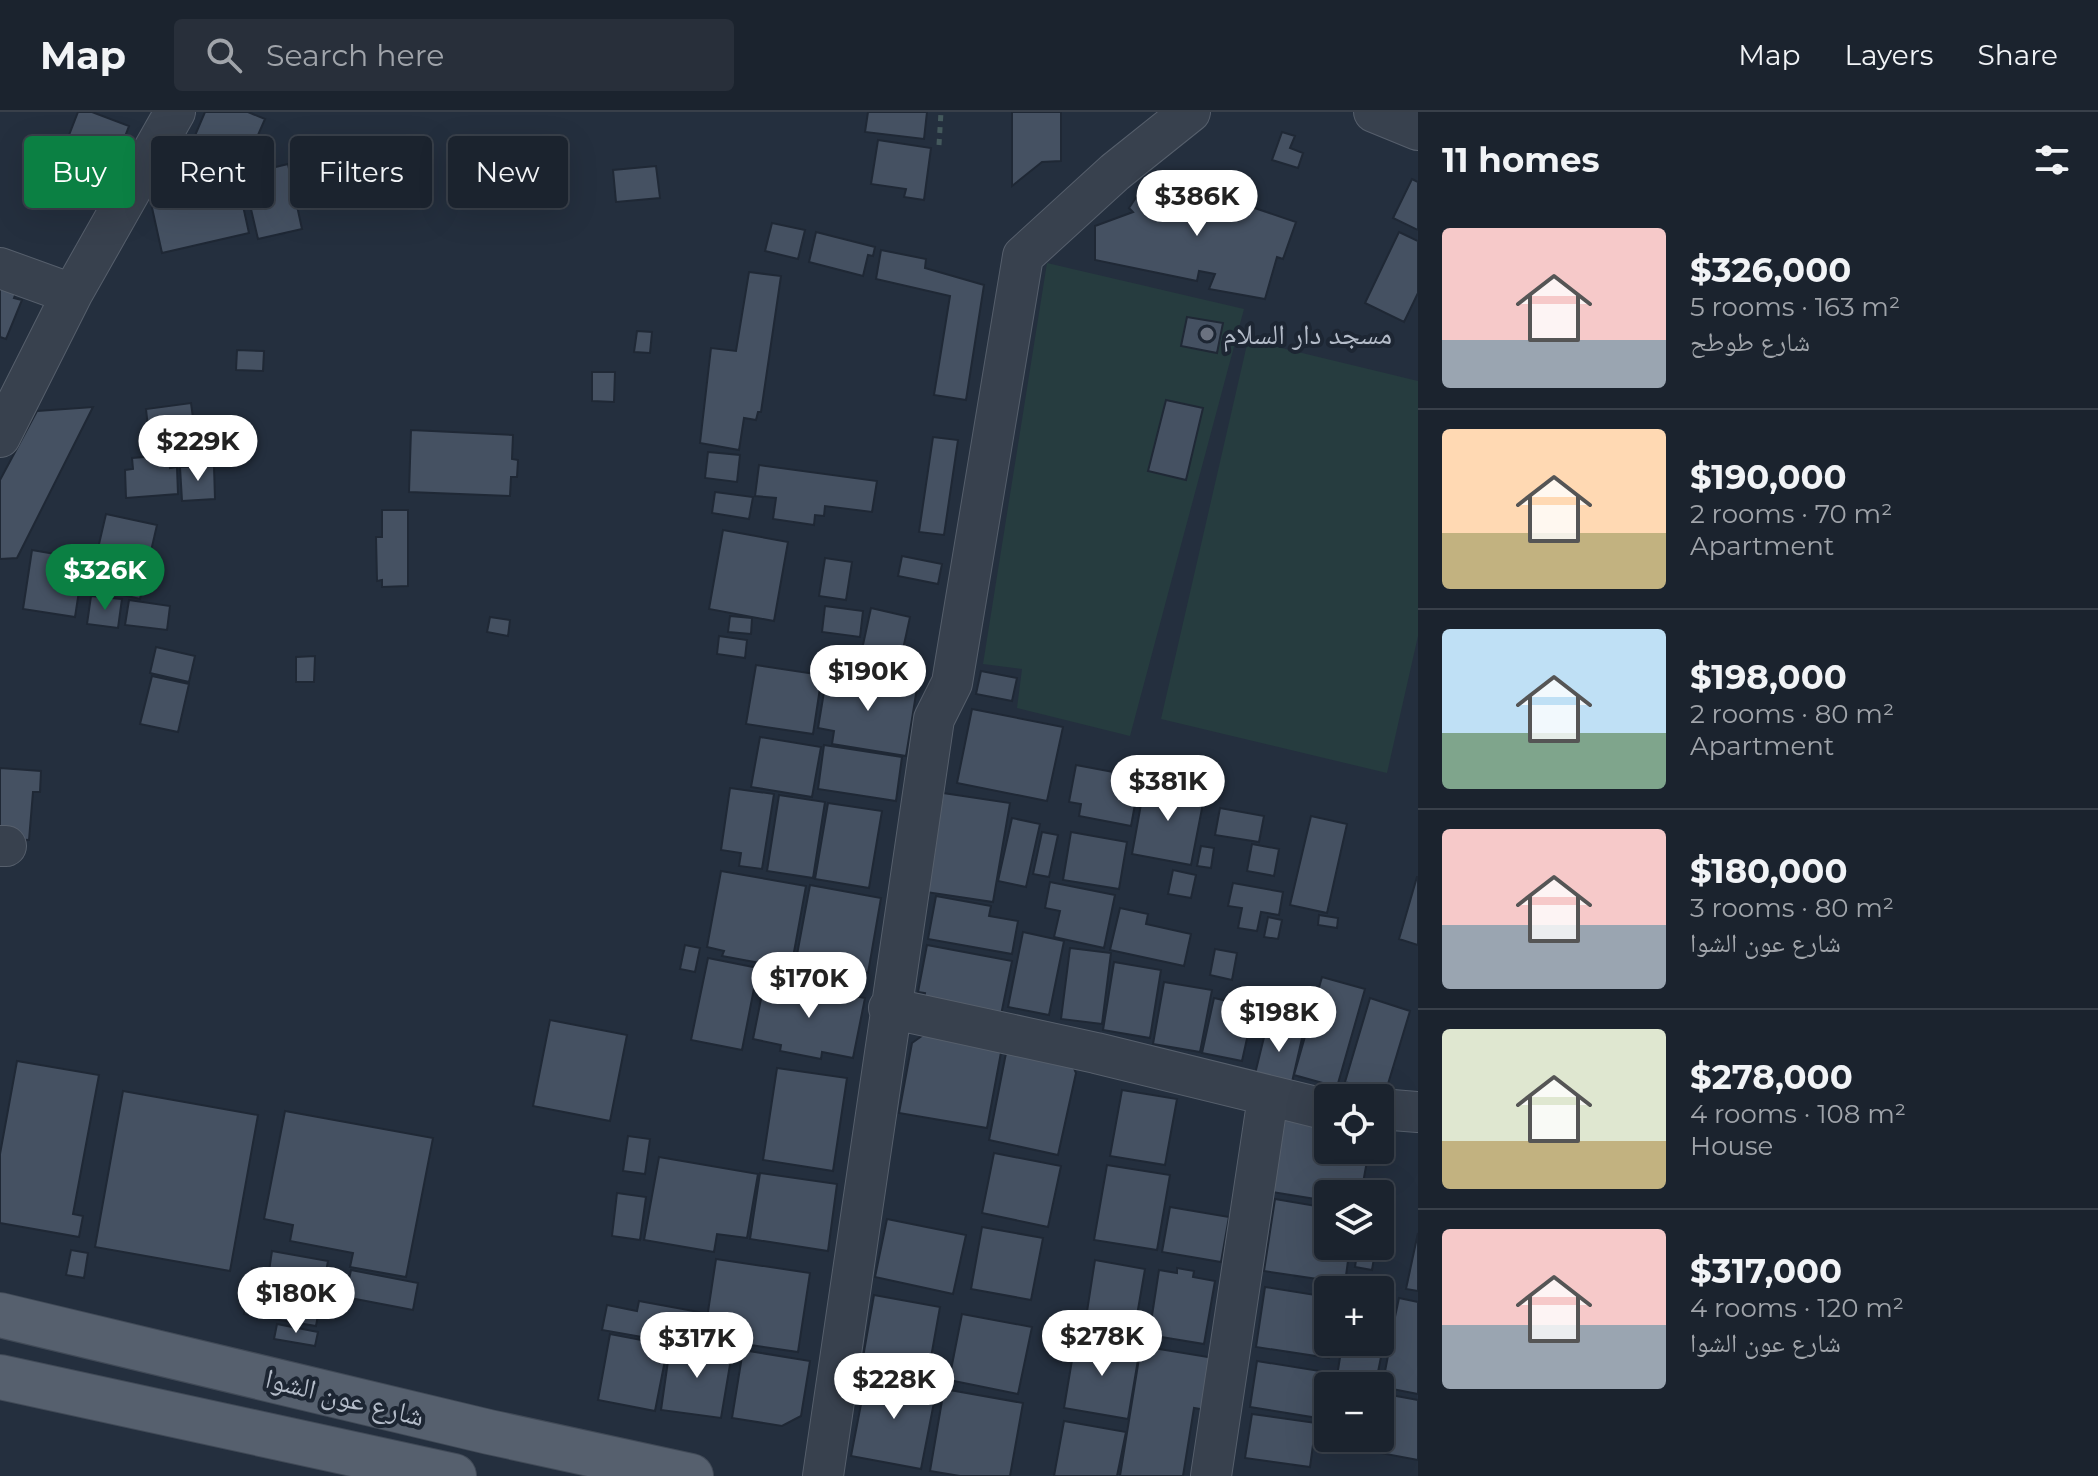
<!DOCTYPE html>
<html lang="en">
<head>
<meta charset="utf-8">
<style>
	:root { --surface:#1b232e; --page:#282f3a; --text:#f1f3f6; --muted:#a0a4aa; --line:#39404a; --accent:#0b8043 }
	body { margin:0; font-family:Montserrat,"Noto Naskh Arabic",sans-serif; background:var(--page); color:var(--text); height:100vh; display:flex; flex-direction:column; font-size:30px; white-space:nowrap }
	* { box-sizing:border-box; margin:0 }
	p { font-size:26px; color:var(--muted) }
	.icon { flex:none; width:44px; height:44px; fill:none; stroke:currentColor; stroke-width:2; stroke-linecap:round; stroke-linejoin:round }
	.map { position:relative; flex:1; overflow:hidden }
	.details { display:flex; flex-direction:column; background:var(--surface); width:680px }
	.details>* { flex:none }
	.guide { position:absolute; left:24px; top:24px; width:760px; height:72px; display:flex; gap:16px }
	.controls { position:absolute; left:1314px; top:972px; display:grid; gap:16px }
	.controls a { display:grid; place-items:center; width:80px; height:80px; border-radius:8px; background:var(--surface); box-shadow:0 8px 32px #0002,0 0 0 2px var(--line); font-size:40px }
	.price { position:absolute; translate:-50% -68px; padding:0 18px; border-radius:28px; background:#fff; color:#222; font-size:26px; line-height:52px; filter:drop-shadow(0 2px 4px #0008) }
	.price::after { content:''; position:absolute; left:50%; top:48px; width:24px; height:18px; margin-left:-12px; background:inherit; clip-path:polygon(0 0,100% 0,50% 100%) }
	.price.active { background:var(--accent); color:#fff }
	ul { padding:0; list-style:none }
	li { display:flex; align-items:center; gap:24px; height:200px; padding:0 24px }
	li+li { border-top:2px solid var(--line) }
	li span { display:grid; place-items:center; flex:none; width:224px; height:160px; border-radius:8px; color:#555 }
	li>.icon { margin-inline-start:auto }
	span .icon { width:96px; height:96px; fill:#fffc; stroke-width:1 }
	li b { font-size:34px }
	h2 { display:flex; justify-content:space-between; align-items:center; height:96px; padding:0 24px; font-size:34px }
	.chip { padding:0 28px; border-radius:8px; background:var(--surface); box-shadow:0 8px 32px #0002,0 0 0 2px var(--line); font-size:28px; line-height:72px }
	.chip.active { background:var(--accent); color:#fff }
	header { display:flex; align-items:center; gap:48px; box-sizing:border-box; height:112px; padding:0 40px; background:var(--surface); border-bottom:2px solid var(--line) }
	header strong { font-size:38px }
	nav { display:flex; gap:44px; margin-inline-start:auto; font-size:28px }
	.search { width:560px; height:72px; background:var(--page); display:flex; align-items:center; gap:20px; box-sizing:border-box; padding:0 28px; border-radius:8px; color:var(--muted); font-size:30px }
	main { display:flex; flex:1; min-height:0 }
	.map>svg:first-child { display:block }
</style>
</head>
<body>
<header>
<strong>Map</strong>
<div class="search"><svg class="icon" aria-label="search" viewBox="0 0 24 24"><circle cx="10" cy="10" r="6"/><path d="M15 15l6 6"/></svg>Search here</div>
<nav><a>Map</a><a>Layers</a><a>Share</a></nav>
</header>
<main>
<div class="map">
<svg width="1418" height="1364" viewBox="0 0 1418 1364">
	<rect width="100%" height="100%" fill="#242f3e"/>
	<path fill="#263c3f" d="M1047 151 1244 197 1130 624 1017 596 1022 557 983 552Z
		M1248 228 1418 269V524L1387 661 1161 607Z"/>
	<path fill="#455162" stroke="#1f2835" stroke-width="2" d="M78 0H92L129 14 121 35 118 33 91 82 52 67Z
		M205 0H248L265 7 245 53 230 46 225 57 205 49 200 62 182 54Z
		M868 0H927L924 27 865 20Z
		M1012 0H1061V49L1042 50 1012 74Z
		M1282 20 1295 24 1290 36 1303 41 1298 56 1272 48Z
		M878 28 931 36 924 88 904 85 906 77 871 72Z
		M354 42 358 73 337 76 332 45Z
		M288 52 302 117 258 127 243 63Z
		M656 54 660 86 616 90 613 58Z
		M236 62 249 121 162 141 149 82Z
		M1157 63 1296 110 1283 147 1277 145 1265 187 1209 177 1215 162 1199 159 1197 169 1095 148V114L1133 100 1129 96 1139 81 1144 84Z
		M1412 67 1418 70V118L1393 106Z
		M772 111 805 118 798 147 765 139Z
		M816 120 875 135 873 144 868 143 863 164 809 150Z
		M1399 120 1418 129V181L1404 210 1365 191Z
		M881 138 926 147 925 156 984 173 966 288 934 283 950 184 876 167Z
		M749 160 781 164 761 300H758L756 308 744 306 739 338 700 331 711 236 736 239Z
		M0 163 20 171 14 186 22 188 6 227 0 225Z
		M1187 205 1223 211 1217 241 1181 234Z
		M637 219 652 220 650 241 634 240Z
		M237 238 264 239 263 259 236 258Z
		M592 260H615L614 290 592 289Z
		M1166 288 1203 296 1186 368 1148 359Z
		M191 291 196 328 150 334 146 297Z
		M93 295 17 446 0 447V368L37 299Z
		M411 318 513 323 512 347 518 348 517 365H511L510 384 409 380Z
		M933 325 958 328 944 423 919 420Z
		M708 340 740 343 737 370 705 366Z
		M169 343 170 356 177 355 178 382 126 386 125 358 133 357 132 346Z
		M759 353 877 369 872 400 825 394 824 404 815 403 814 413 773 407 776 386 755 384Z
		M214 354 215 387 182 389 180 355Z
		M715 380 753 385 749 407 712 401Z
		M382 398H408V474L382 475V468L377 469 376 425H382Z
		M106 402 157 413 140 487 89 475Z
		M723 418 788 430 774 509 709 497Z
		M32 438 84 447 75 505 23 497Z
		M902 444 942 452 938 472 898 464Z
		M825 446 852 450 846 488 819 484Z
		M91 484 122 487 118 516 87 512Z
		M129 488 170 494 167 518 125 513Z
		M825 494 863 499 860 525 822 520Z
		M871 496 910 505 900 551 861 542Z
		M730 504 752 506 751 522 728 520Z
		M490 505 510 508 508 524 487 520Z
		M719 524 747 528 745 546 717 542Z
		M156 535 195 544 189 570 150 561Z
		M315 544 314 570H296V545Z
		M756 553 822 563 813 622 746 612Z
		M859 558 883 561 882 571 917 576 906 644 832 632 834 619 818 616 827 562 858 567Z
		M981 559 1017 566 1012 589 976 582Z
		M152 564 189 572 178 620 140 612Z
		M972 597 1063 615 1047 689 957 671Z
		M760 625 821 635 812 685 751 675Z
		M824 633 902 645 896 689 818 677Z
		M1076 653 1140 665 1131 714 1079 704 1081 692 1069 690Z
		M0 656 41 659 40 680H33L29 728 0 726Z
		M1145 670 1205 681 1191 753 1132 742Z
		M730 676 774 682 762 757 739 754 741 741 721 738Z
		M943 681 1010 691 993 790 926 780Z
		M779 683 825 690 813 766 767 759Z
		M828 691 882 699 869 776 815 767Z
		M1220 696 1264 704 1259 730 1215 723Z
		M1311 704 1347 712 1327 801 1290 793Z
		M1012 706 1040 712 1026 775 998 769Z
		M1042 720 1058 723 1049 765 1033 762Z
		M1071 720 1127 730 1119 777 1063 768Z
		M1252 732 1279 737 1274 764 1247 759Z
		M1201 734 1214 736 1211 756 1197 754Z
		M1173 758 1196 763 1191 786 1168 782Z
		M721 759 806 774 792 851 777 848 776 854 722 844 724 839 707 835Z
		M1417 765H1418V833L1399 827Z
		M1050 770 1115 783 1104 836 1054 825 1060 799 1045 796Z
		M1233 771 1283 780 1279 803 1261 800 1257 819 1238 816 1242 796 1228 794Z
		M810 773 881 786 868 861 796 848Z
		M936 784 991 794 989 804 1018 809 1012 842 928 827Z
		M1120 796 1148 802 1146 812 1191 822 1184 854 1110 838Z
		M1319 803 1338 806 1337 816 1318 813Z
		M1268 805 1282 808 1278 827 1264 825Z
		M1023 820 1064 829 1049 903 1008 895Z
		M685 833 700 836 695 860 680 857Z
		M927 833 1012 849 1001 903 924 888 925 881 918 880Z
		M1070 836 1111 841 1102 912 1061 907Z
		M1215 837 1237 841 1232 868 1210 863Z
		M708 846 758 856 742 938 691 928Z
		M1114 850 1161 858 1150 926 1103 918Z
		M1322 865 1365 877 1337 975 1294 963Z
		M765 867 865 886 853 946 822 940 821 947 780 939 781 933 753 927Z
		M1164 870 1212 878 1200 940 1153 932Z
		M1214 886 1254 895 1242 949 1202 941Z
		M1370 886 1410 899 1385 982 1345 970Z
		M550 908 627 923 610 1009 533 994Z
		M1267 913 1303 922 1292 970 1255 962Z
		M926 921 1002 935 987 1016 899 1001 912 931Z
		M1007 936 1073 954 1076 961 1058 1043 989 1028Z
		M17 949 99 963 73 1102 83 1104 79 1125 0 1111V1042Z
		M777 956 847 966 833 1059 763 1048Z
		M1122 978 1177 987 1165 1053 1110 1044Z
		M123 979 258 1003 230 1159 95 1135Z
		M285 999 433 1026 406 1165 350 1155 353 1141 290 1129 293 1113 264 1107Z
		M1284 1006 1328 1013V1038H1369L1361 1082H1328V1089L1272 1080Z
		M628 1024 650 1027 645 1062 623 1059Z
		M994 1041 1061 1054 1048 1115 982 1101Z
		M659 1045 758 1062 747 1126 717 1122 714 1140 644 1128Z
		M1107 1053 1170 1063 1157 1138 1094 1128Z
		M760 1061 837 1072 828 1139 750 1127Z
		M617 1081 646 1085 640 1128 612 1124Z
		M1275 1087 1328 1096V1134H1350L1345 1171 1264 1159Z
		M1170 1095 1229 1105 1221 1150 1162 1140Z
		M887 1107 966 1123 953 1182 875 1165Z
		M982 1115 1043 1126 1031 1188 971 1177Z
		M1418 1121V1179L1406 1177Z
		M1358 1134H1376L1372 1158 1355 1155Z
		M71 1138 88 1141 84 1166 66 1163Z
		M272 1139 328 1149 316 1214 244 1202 252 1156 269 1159Z
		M716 1147 810 1161 798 1240 704 1226Z
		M1095 1148 1145 1157 1135 1215 1086 1206Z
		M1177 1156 1194 1159 1193 1165 1215 1169 1204 1232 1149 1223 1159 1158 1177 1161Z
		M351 1158 418 1171 413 1198 345 1185Z
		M1265 1175 1328 1185 1329 1246 1256 1235Z
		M874 1183 940 1195 928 1262 862 1251Z
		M1399 1186 1418 1190V1282L1382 1275 1391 1228 1380 1226V1203L1395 1205Z
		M639 1189 699 1200 693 1234 602 1218 607 1193 637 1199Z
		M962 1202 1032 1215 1018 1282 949 1268Z
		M277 1212 318 1220 315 1234 274 1227Z
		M610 1222 668 1233 655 1299 598 1288Z
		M1076 1224 1140 1236 1128 1307 1064 1296Z
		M699 1230 733 1235 721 1306 661 1298 670 1235 698 1239Z
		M1342 1233 1382 1240 1376 1270 1337 1264Z
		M1141 1234 1214 1246 1206 1298 1194 1296 1183 1364H1120Z
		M743 1238 810 1249 801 1304 782 1314 732 1306Z
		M1257 1249 1326 1260 1318 1306 1250 1295Z
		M867 1261 937 1275 921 1357 851 1344Z
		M944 1277 1023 1291 1010 1364H960L930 1359Z
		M1380 1281 1418 1288V1348L1322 1330 1328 1299V1326H1380Z
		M1252 1302 1316 1311 1310 1355 1245 1346Z
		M1064 1309 1126 1320 1117 1364H1054Z"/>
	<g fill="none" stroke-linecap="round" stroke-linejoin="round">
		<defs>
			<path id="minor" d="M1374 0 1418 18
				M0 156 72 182
				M0 325 72 182 175 0
				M0 734H6
				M889 896 1096 941 1328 998
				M1380 997 1418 1000
				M823 1364 934 607 952 571 1023 144 1115 60 1190 0
				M1211 1364 1268 985"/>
			<path id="major" d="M0 1203 489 1320 691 1364
				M0 1265 454 1364"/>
		</defs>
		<use href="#minor" stroke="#565f6c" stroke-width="42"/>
		<use href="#major" stroke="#414a57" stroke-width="46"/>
		<path stroke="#44595c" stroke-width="5" stroke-dasharray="6 6" stroke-linecap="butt" d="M939 33 941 0"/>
		<use href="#minor" stroke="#38414e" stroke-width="40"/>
		<use href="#major" stroke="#56606e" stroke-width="44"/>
	</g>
	<circle fill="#6b7280" stroke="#1d2633" stroke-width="3" cx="1207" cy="222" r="8"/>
	<g text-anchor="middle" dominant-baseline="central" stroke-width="8" stroke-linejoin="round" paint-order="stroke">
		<g font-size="28" fill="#b4bcc9" stroke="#1d2633" text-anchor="start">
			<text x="1223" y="222">مسجد دار السلام</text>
		</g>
		<g font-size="28" fill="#b4bcc9" stroke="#1d2633">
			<text transform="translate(345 1285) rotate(14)">شارع عون الشوا</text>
		</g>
	</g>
</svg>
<div class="controls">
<a><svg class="icon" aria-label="locate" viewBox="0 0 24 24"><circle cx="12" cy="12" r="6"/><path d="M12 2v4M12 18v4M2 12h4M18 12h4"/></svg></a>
<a><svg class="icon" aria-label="layers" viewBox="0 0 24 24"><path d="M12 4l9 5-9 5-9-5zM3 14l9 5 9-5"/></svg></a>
<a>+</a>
<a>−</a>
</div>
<b class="price" style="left:1197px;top:126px">$386K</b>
<b class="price" style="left:198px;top:371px">$229K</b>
<b class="price active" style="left:105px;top:500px">$326K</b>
<b class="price" style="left:868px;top:601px">$190K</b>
<b class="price" style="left:1168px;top:711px">$381K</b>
<b class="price" style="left:809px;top:908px">$170K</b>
<b class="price" style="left:1279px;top:942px">$198K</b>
<b class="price" style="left:296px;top:1223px">$180K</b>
<b class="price" style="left:1102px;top:1266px">$278K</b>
<b class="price" style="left:697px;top:1268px">$317K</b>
<b class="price" style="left:894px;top:1309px">$228K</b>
<div class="guide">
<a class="chip active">Buy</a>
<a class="chip">Rent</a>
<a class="chip">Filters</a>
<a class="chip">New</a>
</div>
</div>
<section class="details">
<h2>11 homes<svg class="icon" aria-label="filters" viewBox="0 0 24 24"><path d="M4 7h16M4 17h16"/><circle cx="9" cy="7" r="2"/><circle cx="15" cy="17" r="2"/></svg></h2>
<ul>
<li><span style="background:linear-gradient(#f6c9c9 70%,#9aa5b1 0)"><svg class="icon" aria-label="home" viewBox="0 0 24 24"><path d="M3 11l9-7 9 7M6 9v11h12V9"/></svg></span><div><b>$326,000</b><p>5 rooms · 163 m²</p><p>شارع طوطح</p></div></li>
<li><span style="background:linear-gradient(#ffd9b3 65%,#c2b280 0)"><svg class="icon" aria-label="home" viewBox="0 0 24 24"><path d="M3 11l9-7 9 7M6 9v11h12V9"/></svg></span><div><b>$190,000</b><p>2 rooms · 70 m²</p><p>Apartment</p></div></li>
<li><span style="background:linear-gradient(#bfe0f5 65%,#7fa58c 0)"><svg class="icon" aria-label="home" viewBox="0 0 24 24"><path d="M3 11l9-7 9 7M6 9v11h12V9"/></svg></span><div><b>$198,000</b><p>2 rooms · 80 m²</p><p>Apartment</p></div></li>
<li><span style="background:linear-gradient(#f6c9c9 60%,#9aa5b1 0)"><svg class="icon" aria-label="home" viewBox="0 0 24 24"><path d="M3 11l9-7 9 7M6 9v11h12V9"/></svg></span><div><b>$180,000</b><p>3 rooms · 80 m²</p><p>شارع عون الشوا</p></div></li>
<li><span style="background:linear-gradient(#dfe7d0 70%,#c2b280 0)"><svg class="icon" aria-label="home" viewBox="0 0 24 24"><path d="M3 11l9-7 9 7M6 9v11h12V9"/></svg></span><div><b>$278,000</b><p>4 rooms · 108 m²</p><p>House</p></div></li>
<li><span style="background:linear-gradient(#f6c9c9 60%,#9aa5b1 0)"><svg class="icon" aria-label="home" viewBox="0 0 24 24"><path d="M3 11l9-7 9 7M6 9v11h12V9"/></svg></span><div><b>$317,000</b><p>4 rooms · 120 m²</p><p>شارع عون الشوا</p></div></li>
</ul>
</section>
</main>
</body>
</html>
